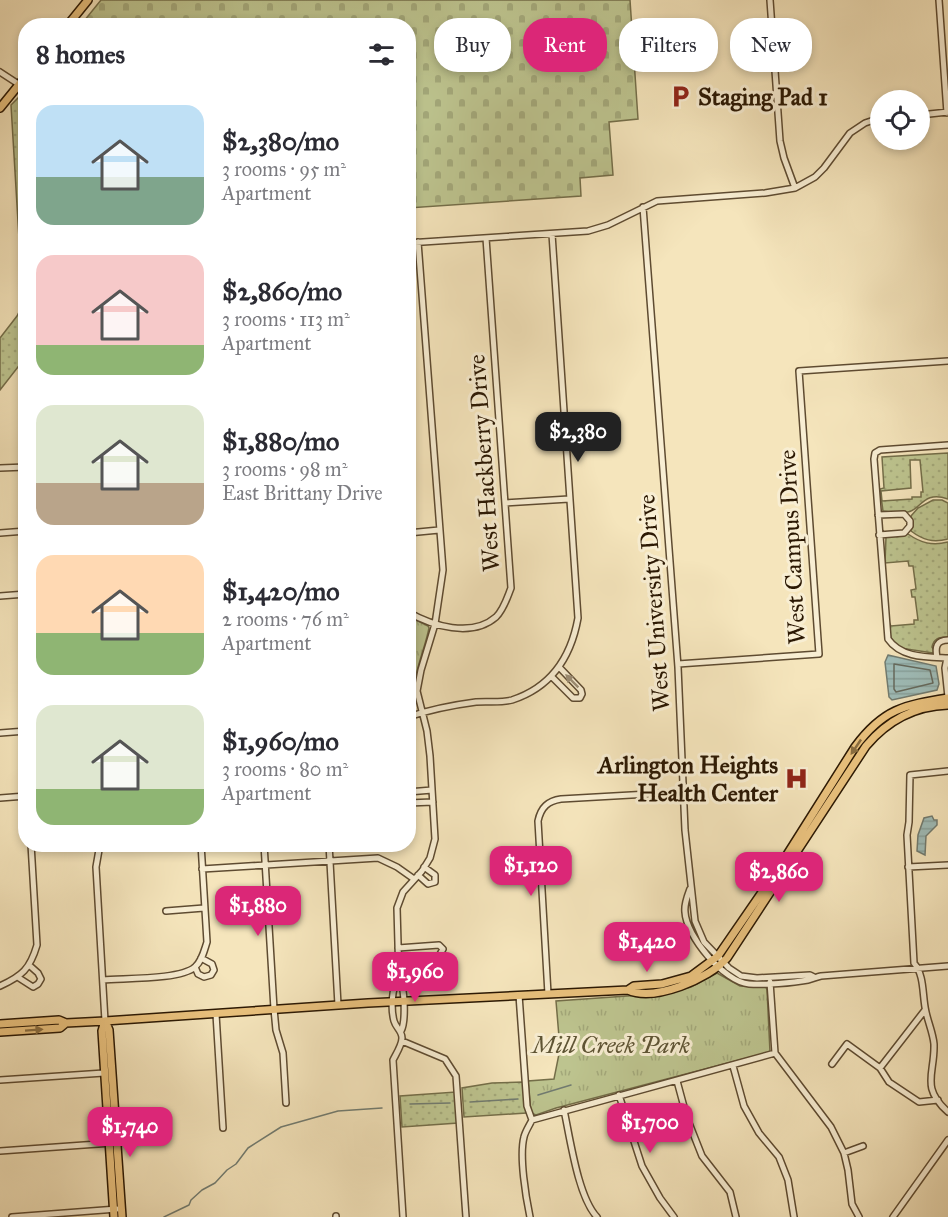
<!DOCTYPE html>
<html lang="en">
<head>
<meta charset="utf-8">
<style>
	:root { --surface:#fff; --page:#f2f2f3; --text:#2b2b33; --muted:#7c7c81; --accent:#db2777 }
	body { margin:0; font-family:"IM FELL Great Primer",serif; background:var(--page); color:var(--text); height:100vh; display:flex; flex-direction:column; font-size:22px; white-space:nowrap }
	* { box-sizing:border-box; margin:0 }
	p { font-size:20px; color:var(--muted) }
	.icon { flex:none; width:33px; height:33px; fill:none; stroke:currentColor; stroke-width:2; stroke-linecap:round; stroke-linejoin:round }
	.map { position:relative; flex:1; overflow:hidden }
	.sheet { position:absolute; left:18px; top:18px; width:398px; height:834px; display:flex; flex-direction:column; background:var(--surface); border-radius:24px; box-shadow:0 3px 9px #0003 }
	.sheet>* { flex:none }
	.hud { position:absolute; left:434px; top:18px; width:424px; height:54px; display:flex; gap:12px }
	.buttons { position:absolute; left:870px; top:90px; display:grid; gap:12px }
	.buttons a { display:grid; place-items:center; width:60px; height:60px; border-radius:50%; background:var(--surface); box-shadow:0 3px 9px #0003; font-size:30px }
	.price { position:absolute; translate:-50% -51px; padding:0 14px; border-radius:12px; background:var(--accent); color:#fff; font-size:20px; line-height:39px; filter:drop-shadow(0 2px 3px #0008) }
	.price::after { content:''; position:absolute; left:50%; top:36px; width:18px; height:14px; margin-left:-9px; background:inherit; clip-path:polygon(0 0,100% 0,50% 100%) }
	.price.on { background:#222; color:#fff }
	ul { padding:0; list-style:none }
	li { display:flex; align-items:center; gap:18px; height:150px; padding:0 18px }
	li span { display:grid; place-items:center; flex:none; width:168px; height:120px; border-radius:18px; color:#555 }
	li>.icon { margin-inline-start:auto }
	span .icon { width:72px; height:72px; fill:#fffc; stroke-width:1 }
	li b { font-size:26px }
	h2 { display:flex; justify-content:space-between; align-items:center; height:72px; padding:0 18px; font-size:26px }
	.pill { padding:0 21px; border-radius:24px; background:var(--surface); box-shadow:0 3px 9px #0003; font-size:21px; line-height:54px }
	.pill.on { background:var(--accent); color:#fff }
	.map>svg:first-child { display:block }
</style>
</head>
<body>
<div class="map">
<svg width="948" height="1217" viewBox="0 0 948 1217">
	<defs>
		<pattern id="grass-dots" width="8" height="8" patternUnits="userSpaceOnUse" patternTransform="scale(1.5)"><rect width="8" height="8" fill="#bdc48f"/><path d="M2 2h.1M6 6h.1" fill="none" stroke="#a3a87a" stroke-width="1.8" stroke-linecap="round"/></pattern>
		<pattern id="cemetery-stones" width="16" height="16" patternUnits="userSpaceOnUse" patternTransform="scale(1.5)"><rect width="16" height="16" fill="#bdc48f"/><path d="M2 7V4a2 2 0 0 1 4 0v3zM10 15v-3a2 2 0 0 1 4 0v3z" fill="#a3a87a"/></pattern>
		<pattern id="park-tufts" width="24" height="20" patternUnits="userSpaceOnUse" patternTransform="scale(1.5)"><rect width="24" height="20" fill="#bdc48f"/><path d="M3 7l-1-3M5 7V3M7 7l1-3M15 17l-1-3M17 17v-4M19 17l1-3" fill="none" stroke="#a3a87a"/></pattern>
		<pattern id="water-rules" width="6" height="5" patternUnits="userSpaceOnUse" patternTransform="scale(1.5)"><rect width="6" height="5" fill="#9fbdb9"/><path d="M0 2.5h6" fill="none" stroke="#89a29d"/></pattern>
	</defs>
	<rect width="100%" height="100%" fill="#f5e5bc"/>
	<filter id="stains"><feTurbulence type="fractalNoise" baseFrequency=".00333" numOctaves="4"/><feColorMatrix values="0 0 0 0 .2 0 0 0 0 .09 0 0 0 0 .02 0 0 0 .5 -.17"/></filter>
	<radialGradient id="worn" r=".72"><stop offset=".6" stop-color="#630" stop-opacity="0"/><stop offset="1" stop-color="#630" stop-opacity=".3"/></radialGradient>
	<path fill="url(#grass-dots)" stroke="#746e49" stroke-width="1.5" fill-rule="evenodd" d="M22 94 26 96 25 259 20 255 11 105Z
		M20 261 25 264V358L0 390V338L17 316 23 304Z
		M948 453V499C923 490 921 510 908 512 901 513 889 512 883 511L880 489 884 488 882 457ZM910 460H920L923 492H921V497H912V499L882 501 881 491 911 488Z
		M933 500H942L948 503V539C933 543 923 540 911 531L913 525 911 516 918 508Z
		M908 534C921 543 932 546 948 542V637C939 637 934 638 932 647L935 652 933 653 900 648C889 643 890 633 889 622L891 626 914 624V620H918L915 597H912L911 590 916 589 913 566H909L908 561 885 563 886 537Z
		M523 1082 526 1113 464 1117 462 1088 492 1083Z
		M456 1092 458 1123 402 1127 400 1096Z"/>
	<path fill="url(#cemetery-stones)" stroke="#746e49" stroke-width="1.5" d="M101 0H630L638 119 609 122 613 175 580 178 581 196 408 208V26H303L302 22 84 21Z"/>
	<path fill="url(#park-tufts)" stroke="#746e49" stroke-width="1.5" d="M408 616 428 626 429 628C426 644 419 660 416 676 414 687 418 700 414 710L408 712Z
		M717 973 740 986 766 987 767 990 770 1052 556 1108 536 1115 531 1113 528 1081 554 1079 560 1049 556 1001 670 993 691 987Z"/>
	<path fill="url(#water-rules)" stroke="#717b70" stroke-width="1.5" d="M888 655 936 666 939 684 937 690 892 700 889 697 885 662Z
		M932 816 934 820H937V825L926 836 925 855 917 851 918 835 924 818Z"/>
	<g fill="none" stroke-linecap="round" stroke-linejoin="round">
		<path stroke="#656a5e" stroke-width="1.5" d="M894 664 930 670 933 683 896 692 894 689Z"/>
		<path stroke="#717b70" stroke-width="1.5" d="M538 1095 571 1085
			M470 1102 518 1099
			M410 1104 450 1103
			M164 1217 189 1205 191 1200 202 1190 215 1183 227 1170 236 1164 248 1148 281 1127 338 1111 382 1108"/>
		<defs>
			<path id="minor" d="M770 0 780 141 784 158 795 188
				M939 0 947 113
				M0 72 26 89
				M920 115 948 112
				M643 207 678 667 685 830 695 921 704 942 729 968 741 976 757 978 810 975 814 977
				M408 243 588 231 608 225 657 201 765 193 795 188 815 177 824 168 850 133 865 123 880 118
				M948 445 880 450 875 453 874 459 888 639C901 658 927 657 948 658
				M0 468 26 467
				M505 503 569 499
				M878 515 904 514 910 521V526L904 533 879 535
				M0 533 26 531
				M408 533 439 530
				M0 596 26 594
				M408 612C432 626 472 638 496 617 504 609 507 598 511 588L486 238
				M937 657C935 648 936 640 948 640
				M947 658 945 668 948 697
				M678 664 819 654 799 371 948 361
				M551 676 573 698H580L582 694 581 690 559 667
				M408 717C429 710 453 705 476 702 487 701 501 703 512 700 552 687 571 657 578 618L552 234
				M0 733 26 731
				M948 771 910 775 909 822 907 835 914 963C925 976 922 996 926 1012 928 1022 933 1033 934 1044 935 1074 920 1087 948 1112
				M408 792 432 790
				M0 798 26 796
				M408 803 433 802
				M100 844 96 867 105 1021
				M264 844 274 1009 276 1030 283 1053 286 1103
				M329 844 338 1005
				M908 867 948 865
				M202 869 378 858 397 867 414 879
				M418 875 428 884 435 882V875L424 867
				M690 889C687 897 684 904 685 912 686 936 724 982 749 984 765 985 792 983 808 980 813 979 816 977 821 976L948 966
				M166 911 204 908
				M398 948 439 945 443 949 439 956 399 959
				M195 967 198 974 204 977 211 975 214 970 212 964 201 958
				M19 978 33 987 38 984 41 979 38 973 29 965
				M399 979C405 986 406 1022 401 1031
				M103 980C124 978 180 980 195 967 202 961 204 951 207 942L201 844
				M770 982 775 1053 831 1127 844 1153 848 1170 852 1204 859 1217
				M0 986C22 976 30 969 37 945L31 844
				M548 994 538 821C541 807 548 801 561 799L684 792
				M519 995 527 1106 532 1120C529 1126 525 1132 524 1137 519 1156 526 1198 530 1217
				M216 1014 223 1128
				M402 1041 445 1059 456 1076 466 1217
				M832 1064 847 1044 880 1068 889 1082 919 1102 938 1100
				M733 1066 744 1106 759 1133 779 1157 788 1180 794 1217
				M880 1068 925 1010
				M0 1080 104 1073
				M677 1081 687 1118 702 1156 730 1192 736 1217
				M619 1095 642 1166 660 1198 674 1217
				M564 1110C570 1138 578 1197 597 1217
				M532 1120 775 1053
				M0 1151 112 1143
				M844 1153 863 1146
				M12 1217 117 1209
				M336 1217V1216
				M403 1217 393 1060C396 1054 402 1045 402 1038 402 1031 396 1028 394 1021 391 1010 391 987 399 979L397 908 403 892 422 871 430 858 435 839 430 756 427 731 417 691 421 670 435 624 443 570 418 242
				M893 1217 948 1140"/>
			<path id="major" d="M67 26 88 0
				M0 108 26 76
				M628 990 634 986 662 984 691 976 718 956 778 869 855 747C883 709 904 705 948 698
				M105 1021 109 1030 122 1217
				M105 1021 102 1031 114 1217
				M0 1024 59 1020 66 1023 105 1021 368 1003 628 990C654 1002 709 979 727 958L866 746C888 720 914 706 948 705
				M0 1032 60 1028 66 1023"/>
		</defs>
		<use href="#minor" stroke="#5e4b31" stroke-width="8"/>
		<use href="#major" stroke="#2b1803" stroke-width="10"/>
		<use href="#minor" stroke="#f8eed3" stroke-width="5"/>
		<use href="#major" stroke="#eac27e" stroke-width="7"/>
	</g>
	<defs><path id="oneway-solid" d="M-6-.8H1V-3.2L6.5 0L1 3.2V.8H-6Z" transform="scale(1.5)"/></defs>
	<use fill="#9c8e75" href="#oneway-solid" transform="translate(572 681) rotate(-135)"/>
	<g fill="#8a6d40">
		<use href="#oneway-solid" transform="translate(856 747) rotate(124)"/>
		<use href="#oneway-solid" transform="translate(34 1030) rotate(-4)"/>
	</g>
	<defs>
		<symbol id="parking-bare" viewBox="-9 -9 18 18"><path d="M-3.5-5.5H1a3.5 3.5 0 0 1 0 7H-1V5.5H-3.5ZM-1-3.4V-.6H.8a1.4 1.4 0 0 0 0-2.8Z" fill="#8f2418" stroke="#f8eed3" stroke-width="2.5" paint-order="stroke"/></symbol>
		<symbol id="hospital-bare" viewBox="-9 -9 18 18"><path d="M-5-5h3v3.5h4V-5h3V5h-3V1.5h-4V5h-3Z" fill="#8f2418" stroke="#f8eed3" stroke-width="2.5" paint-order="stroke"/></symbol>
	</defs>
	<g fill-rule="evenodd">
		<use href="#parking-bare" x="664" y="80" width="33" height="33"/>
		<use href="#hospital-bare" x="780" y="762" width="33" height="33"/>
	</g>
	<g text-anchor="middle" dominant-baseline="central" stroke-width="6" stroke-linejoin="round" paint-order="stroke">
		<g font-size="24" font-weight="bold" fill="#2b1803" stroke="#f8eed3" text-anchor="start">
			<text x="698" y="97">Staging Pad 1</text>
			<text x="778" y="765" text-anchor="end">Arlington Heights<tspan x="778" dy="28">Health Center</tspan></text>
		</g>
		<g font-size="24" fill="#2b1803" stroke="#f8eed3">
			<text transform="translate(484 463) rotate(-94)">West Hackberry Drive</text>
			<text transform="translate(792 547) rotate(-93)">West Campus Drive</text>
			<text transform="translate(654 603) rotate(-94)">West University Drive</text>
		</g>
		<g font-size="24" font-style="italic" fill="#5e5434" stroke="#f8eed3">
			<text x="611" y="1045">Mill Creek Park</text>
		</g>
	</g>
	<rect width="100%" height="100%" filter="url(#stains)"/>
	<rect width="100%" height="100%" fill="url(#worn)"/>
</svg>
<div class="buttons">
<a><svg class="icon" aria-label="locate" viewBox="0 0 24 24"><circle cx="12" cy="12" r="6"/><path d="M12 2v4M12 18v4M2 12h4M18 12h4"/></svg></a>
</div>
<b class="price on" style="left:578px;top:463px">$2,380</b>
<b class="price" style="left:531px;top:897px">$1,120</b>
<b class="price" style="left:779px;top:903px">$2,860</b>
<b class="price" style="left:258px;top:937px">$1,880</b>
<b class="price" style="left:647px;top:973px">$1,420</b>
<b class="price" style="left:415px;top:1003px">$1,960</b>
<b class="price" style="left:650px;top:1154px">$1,700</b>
<b class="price" style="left:130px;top:1158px">$1,740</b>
<div class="hud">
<a class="pill">Buy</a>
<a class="pill on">Rent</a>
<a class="pill">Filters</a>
<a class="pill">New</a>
</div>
<section class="sheet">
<h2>8 homes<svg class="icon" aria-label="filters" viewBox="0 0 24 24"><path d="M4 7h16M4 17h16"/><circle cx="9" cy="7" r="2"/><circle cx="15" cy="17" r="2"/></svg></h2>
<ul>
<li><span style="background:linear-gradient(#bfe0f5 60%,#7fa58c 0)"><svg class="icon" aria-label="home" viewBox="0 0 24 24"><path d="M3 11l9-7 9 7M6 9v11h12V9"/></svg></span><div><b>$2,380/mo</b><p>3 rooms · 95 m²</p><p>Apartment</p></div></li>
<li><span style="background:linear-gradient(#f6c9c9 75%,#8fb573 0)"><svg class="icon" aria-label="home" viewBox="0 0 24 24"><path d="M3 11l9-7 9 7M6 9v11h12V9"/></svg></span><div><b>$2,860/mo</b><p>3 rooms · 113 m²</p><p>Apartment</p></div></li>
<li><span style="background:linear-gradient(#dfe7d0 65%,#b9a48a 0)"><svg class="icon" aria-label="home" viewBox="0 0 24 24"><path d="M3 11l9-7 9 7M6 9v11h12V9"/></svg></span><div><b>$1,880/mo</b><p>3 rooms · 98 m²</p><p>East Brittany Drive</p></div></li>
<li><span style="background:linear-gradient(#ffd9b3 65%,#8fb573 0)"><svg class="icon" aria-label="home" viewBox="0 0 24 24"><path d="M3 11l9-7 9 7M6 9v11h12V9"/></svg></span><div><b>$1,420/mo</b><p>2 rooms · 76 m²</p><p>Apartment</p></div></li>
<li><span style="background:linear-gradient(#dfe7d0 70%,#8fb573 0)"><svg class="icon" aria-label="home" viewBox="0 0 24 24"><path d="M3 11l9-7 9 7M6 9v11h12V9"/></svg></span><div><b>$1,960/mo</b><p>3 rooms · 80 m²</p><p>Apartment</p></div></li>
</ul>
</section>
</div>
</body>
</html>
